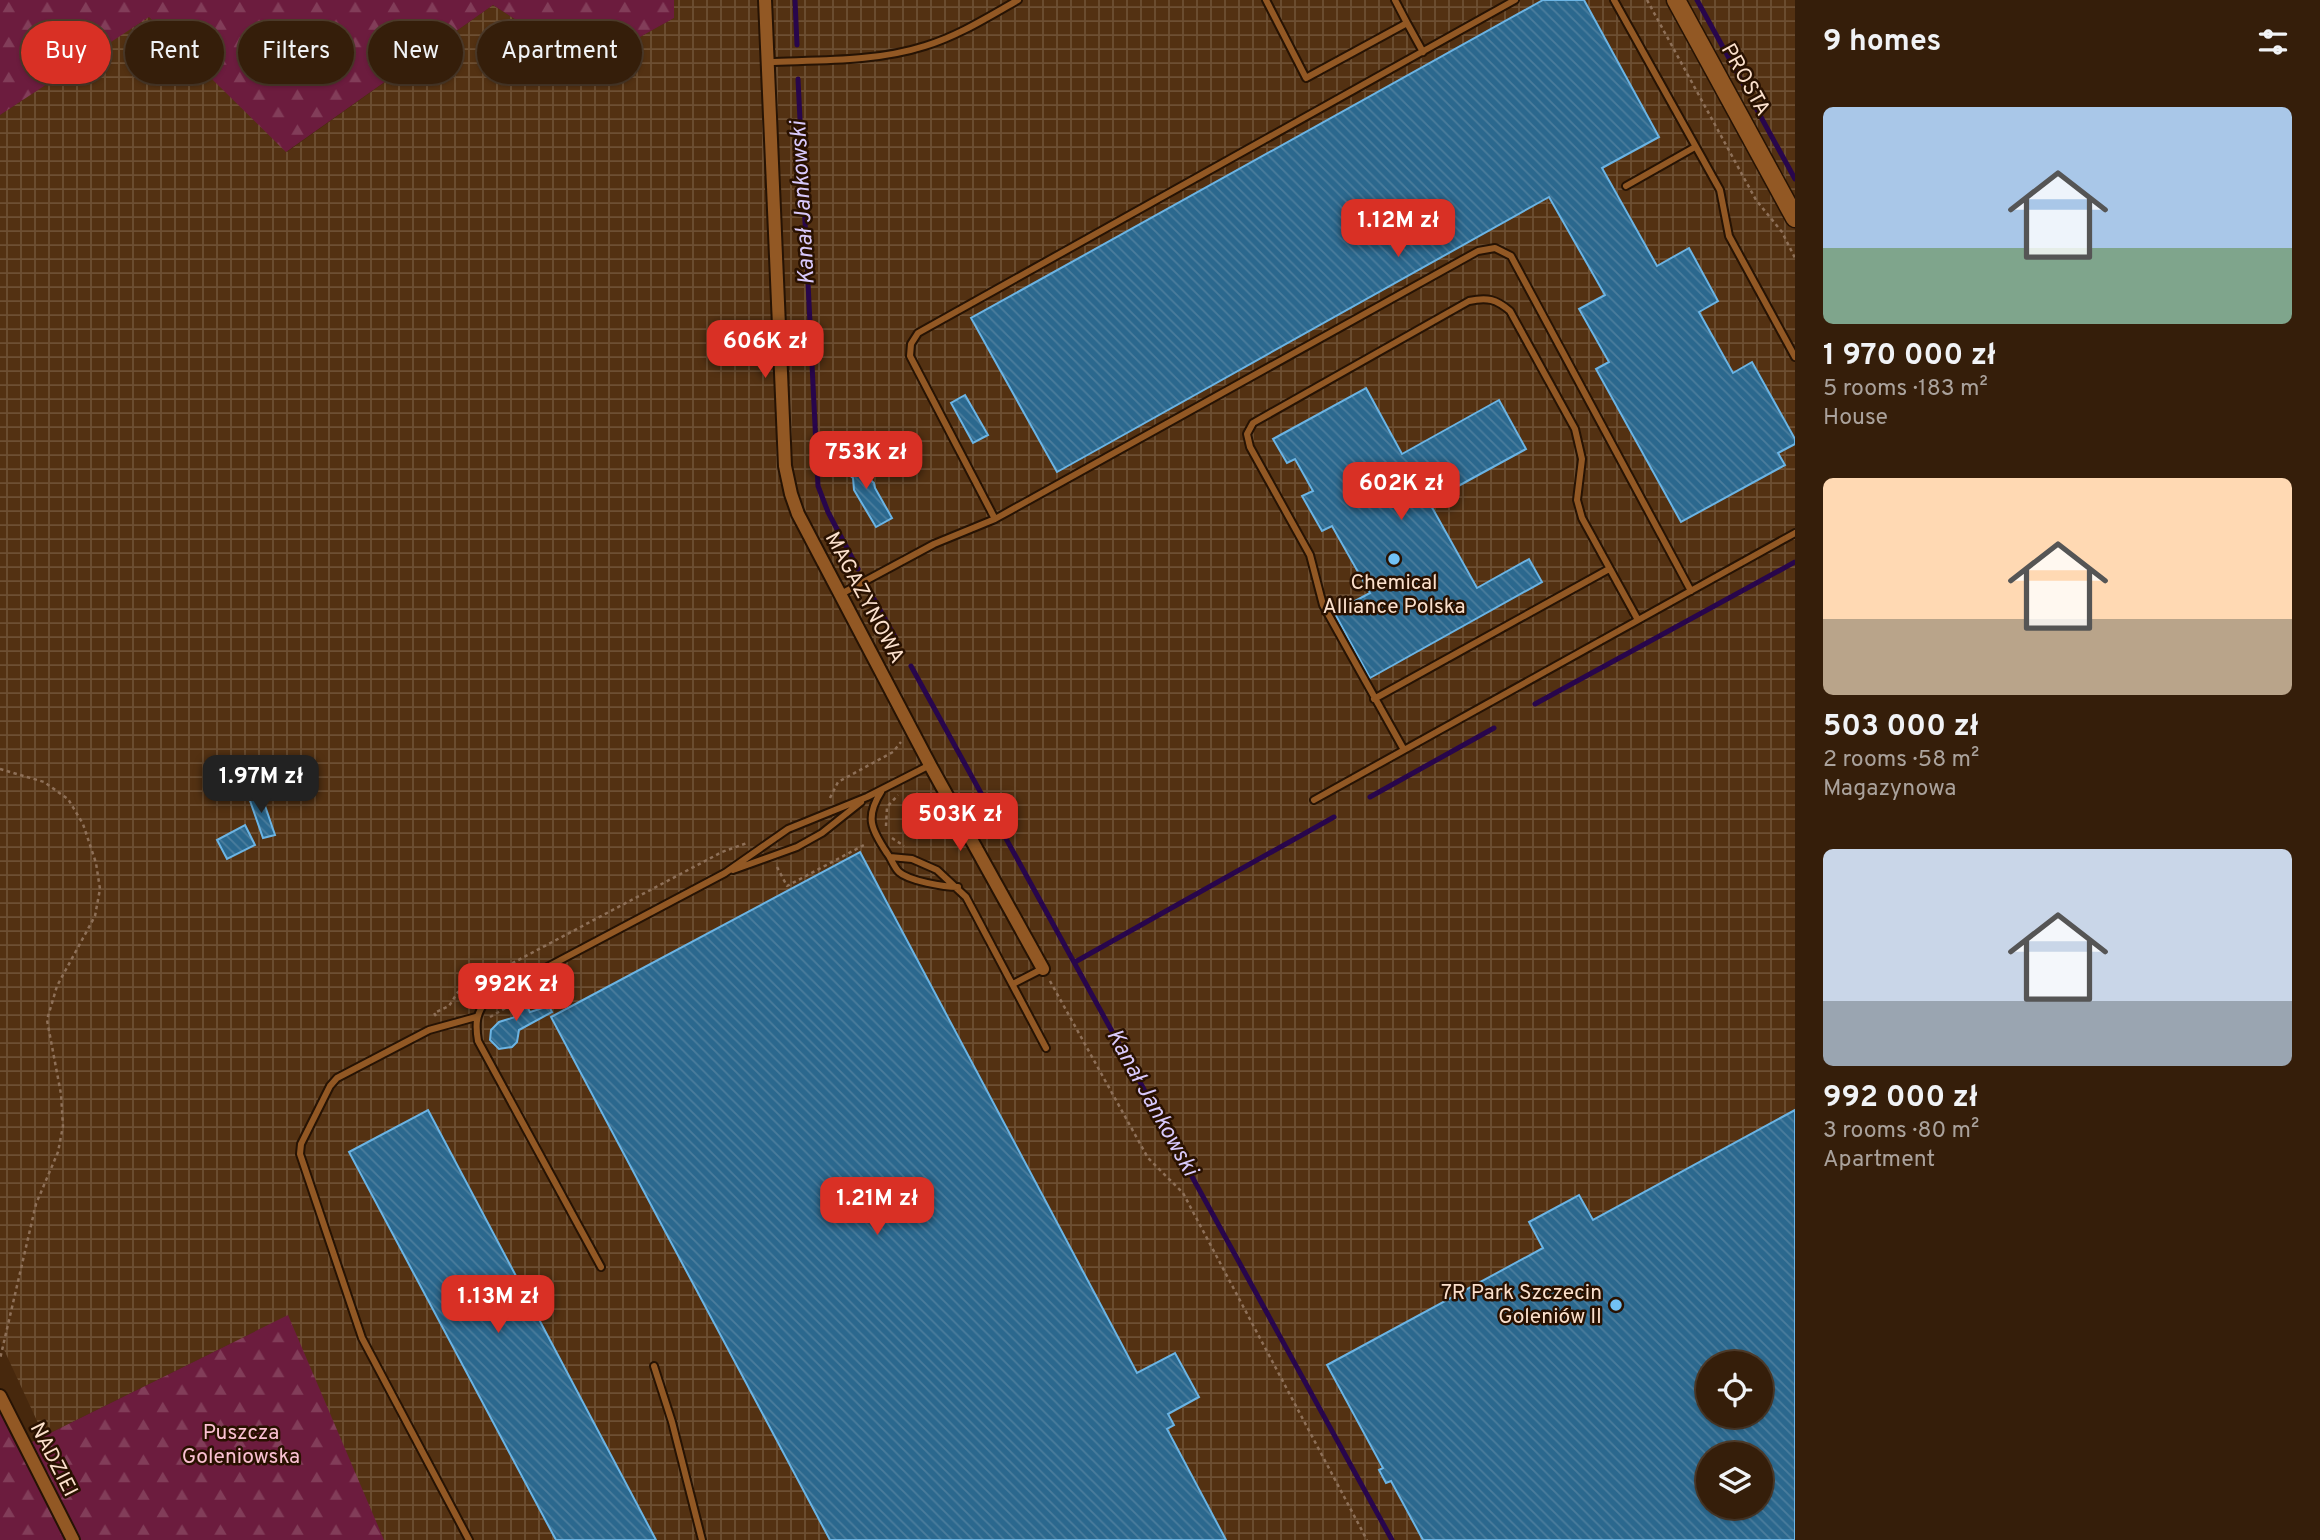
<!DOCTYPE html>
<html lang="en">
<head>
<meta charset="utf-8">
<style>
	:root { --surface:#351e0a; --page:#402b18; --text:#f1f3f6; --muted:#aaa29c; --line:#4f3c2b; --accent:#d93025 }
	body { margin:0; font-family:Overpass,sans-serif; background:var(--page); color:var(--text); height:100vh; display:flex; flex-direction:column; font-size:26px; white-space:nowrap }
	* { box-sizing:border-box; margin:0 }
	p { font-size:23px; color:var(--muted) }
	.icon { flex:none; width:38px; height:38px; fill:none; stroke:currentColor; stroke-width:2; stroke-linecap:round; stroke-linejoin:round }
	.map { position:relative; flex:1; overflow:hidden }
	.details { display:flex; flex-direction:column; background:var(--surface); width:525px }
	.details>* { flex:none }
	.guide { position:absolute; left:21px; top:21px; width:665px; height:63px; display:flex; gap:14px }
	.buttons { position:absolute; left:1696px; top:1351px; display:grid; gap:14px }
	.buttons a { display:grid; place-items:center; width:77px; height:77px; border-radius:50%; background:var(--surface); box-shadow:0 2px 5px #0004,0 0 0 2px var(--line); font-size:35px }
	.price { position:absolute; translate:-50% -60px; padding:0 16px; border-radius:14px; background:var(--accent); color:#fff; font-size:23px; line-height:46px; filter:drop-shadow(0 2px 4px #0008) }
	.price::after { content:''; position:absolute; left:50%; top:42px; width:21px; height:16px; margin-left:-10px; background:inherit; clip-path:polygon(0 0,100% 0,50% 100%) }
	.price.active { background:#222; color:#fff }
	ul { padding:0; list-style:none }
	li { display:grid; align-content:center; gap:14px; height:371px; padding:0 28px }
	li span { display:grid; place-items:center; height:217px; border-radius:10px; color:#555 }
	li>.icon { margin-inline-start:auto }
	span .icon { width:126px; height:126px; fill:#fffc; stroke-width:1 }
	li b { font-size:30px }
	h2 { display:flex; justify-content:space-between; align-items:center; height:84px; padding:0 28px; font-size:30px }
	.chip { padding:0 24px; border-radius:32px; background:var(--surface); box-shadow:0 2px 5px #0004,0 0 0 2px var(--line); font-size:24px; line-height:63px }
	.chip.active { background:var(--accent); color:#fff }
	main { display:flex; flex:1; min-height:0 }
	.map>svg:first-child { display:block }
</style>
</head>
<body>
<main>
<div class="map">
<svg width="1795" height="1540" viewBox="0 0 1795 1540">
	<defs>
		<pattern id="industrial-grid" width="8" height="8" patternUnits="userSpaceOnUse" patternTransform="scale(1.75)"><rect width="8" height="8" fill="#533112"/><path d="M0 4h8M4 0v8" fill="none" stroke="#6d4f33"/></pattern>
		<pattern id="forest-firs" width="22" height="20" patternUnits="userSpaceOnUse" patternTransform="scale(1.75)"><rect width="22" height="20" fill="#6c1c3e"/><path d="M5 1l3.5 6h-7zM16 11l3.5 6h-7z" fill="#823d59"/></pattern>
		<pattern id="building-back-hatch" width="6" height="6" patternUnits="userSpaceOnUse" patternTransform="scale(1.75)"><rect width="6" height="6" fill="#2b688e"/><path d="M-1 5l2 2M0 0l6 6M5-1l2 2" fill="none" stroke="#4b7d9d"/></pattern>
	</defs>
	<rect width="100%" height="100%" fill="#47280d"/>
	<path fill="url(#industrial-grid)" fill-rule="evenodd" d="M674 0H1795V1540H367L268 1325 44 1436 0 1341V115L149 16 287 152 493 5 588 66 674 18ZM1708 1363H1760V1416H1708ZM1708 1454H1760V1507H1708Z"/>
	<path fill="url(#forest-firs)" d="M0 0H674V18L588 66 493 5 286 152 149 17 0 115Z
		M288 1315 384 1540H0V1410L20 1448Z"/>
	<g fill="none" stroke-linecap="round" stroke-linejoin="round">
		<path stroke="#28064c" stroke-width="5" d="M795 0 797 45
			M1697 0 1746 89
			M798 79 818 486 828 512 858 569
			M1756 108 1795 179
			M874 599 895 637
			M911 666 1392 1540
			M1535 704 1795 562
			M1370 797 1494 728
			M1075 962 1334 817"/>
	</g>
	<path fill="url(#building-back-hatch)" stroke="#6bb4e4" stroke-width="2" fill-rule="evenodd" d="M1543 0H1584L1659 137 1602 168 1657 266 1689 248 1718 301 1699 312 1733 373 1752 362 1795 439V444L1778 453 1785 465 1681 522 1596 369 1609 362 1579 309 1605 295 1549 197 1057 472 971 318Z
		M1366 388 1402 454 1499 400 1526 449 1429 502 1477 588 1529 559 1542 582 1370 678 1334 612 1370 593 1332 526 1322 531 1302 496 1313 491 1295 459 1287 463 1273 439Z
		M965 395 988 435 973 443 951 403Z
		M851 455 860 458 863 473 874 483 875 488 892 518 876 527 854 490 853 478 842 469 843 460Z
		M260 791 275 835 263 838 248 795Z
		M245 825 255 845 227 859 217 840Z
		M860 852 1137 1373 1175 1353 1199 1397 1168 1414 1174 1425 1167 1429 1226 1540H830L666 1233 551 1017Z
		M521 995 530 1012 549 1006 552 1012 519 1030 517 1042 512 1047 499 1049 490 1040 491 1030 499 1022 515 1017 507 1003Z
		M428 1110 656 1540H556L349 1152Z
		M1795 1110V1540H1423L1391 1481 1386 1483 1379 1470 1383 1468 1327 1365 1543 1248 1529 1222 1579 1195 1593 1220ZM1708 1363H1760V1416H1708ZM1708 1454H1760V1507H1708Z"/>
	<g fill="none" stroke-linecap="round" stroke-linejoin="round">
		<defs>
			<path id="lane" d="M1266 0 1306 78 1407 23 1395 0
				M1515 0 918 333 911 344 910 356 995 519 1478 251 1495 248 1511 256 1691 591
				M1614 0 1720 190 1729 236 1795 357
				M1407 23 1423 52
				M768 62C820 60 875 62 925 46 958 36 988 17 1018 0
				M1626 186 1695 147
				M841 594 934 544 995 519
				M1374 699 1609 569
				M1404 750 1323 605 1310 555 1250 447 1247 434 1253 423 1469 301C1487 297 1496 299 1510 311L1575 429 1582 459 1577 500 1582 518 1638 620
				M881 792C865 817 871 829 887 853 891 858 894 867 899 872 909 881 944 887 958 887
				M1314 800 1795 533
				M890 857 912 859 937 870 966 897 1046 1048
				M733 870 797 847 822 833 861 802
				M1013 984 1042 969
				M601 1267 478 1041C475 1023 476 1014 487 999L725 873 788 829 867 797 930 765
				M654 1366 672 1422 702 1540
				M469 1540 362 1338 300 1154 301 1144 330 1086 337 1078 429 1030 476 1017"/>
			<path id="street" d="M765 0 785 466 791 494 798 514 930 765 1043 969
				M0 1396 73 1540"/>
			<path id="secondary" d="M1676 0 1795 218"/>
		</defs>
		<use href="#lane" stroke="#261304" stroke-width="10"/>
		<use href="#street" stroke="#261304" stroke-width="16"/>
		<use href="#secondary" stroke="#261304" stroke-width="21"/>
		<path stroke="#8e7058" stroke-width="2.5" stroke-dasharray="3.5 3.5" stroke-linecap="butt" d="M1647 0 1756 200 1782 232 1795 258
			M0 769 44 782 68 799 83 824 96 863 100 889 95 916 57 986 47 1020 61 1094 63 1126 58 1152 36 1204 0 1359
			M830 798 838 782 893 752 901 742
			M886 826 887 807 898 795
			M892 838 904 846
			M777 867 787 886 864 845
			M1050 981 1148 1158 1183 1193 1367 1540
			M436 1016 434 1013 449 1006 458 992 722 852 747 843
			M490 1017 509 1006"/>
		<use href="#lane" stroke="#925824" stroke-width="6"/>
		<use href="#street" stroke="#925824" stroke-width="12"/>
		<use href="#secondary" stroke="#925824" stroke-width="18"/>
	</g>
	<g fill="#72c1f5" stroke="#291100" stroke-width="2.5">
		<circle cx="1394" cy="559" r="7"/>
		<circle cx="1616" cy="1305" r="7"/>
	</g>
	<g text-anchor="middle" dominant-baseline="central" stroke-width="5" stroke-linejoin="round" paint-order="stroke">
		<g font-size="21" fill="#fbe0cc" stroke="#291100">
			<text transform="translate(1745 80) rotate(61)">PROSTA</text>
			<text transform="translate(864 598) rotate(62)">MAGAZYNOWA</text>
			<text transform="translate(53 1460) rotate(63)">NADZIEI</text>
		</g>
		<g font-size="21" fill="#fbe0cc" stroke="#291100">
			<text x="1394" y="583">Chemical<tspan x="1394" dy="24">Alliance Polska</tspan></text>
			<text x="1602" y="1293" text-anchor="end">7R Park Szczecin<tspan x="1602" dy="24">Goleniów II</tspan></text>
		</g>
		<g font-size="21" fill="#fbc1d3" stroke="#291100">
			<text x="241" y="1433">Puszcza<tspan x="241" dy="24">Goleniowska</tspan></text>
		</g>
		<g font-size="23" font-style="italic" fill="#d8c9fb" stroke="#291100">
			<text transform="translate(804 203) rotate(-93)">Kanał Jankowski</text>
			<text transform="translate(1151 1103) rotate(61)">Kanał Jankowski</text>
		</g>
	</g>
</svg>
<div class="buttons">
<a><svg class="icon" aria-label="locate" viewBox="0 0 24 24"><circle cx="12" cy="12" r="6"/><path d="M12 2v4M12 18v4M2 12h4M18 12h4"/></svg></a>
<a><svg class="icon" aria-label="layers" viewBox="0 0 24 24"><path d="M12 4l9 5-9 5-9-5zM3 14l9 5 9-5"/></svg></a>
</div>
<b class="price" style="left:1398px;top:259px">1.12M zł</b>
<b class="price" style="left:765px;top:380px">606K zł</b>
<b class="price" style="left:866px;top:491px">753K zł</b>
<b class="price" style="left:1401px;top:522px">602K zł</b>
<b class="price active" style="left:261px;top:815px">1.97M zł</b>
<b class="price" style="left:960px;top:853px">503K zł</b>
<b class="price" style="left:516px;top:1023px">992K zł</b>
<b class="price" style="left:877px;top:1237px">1.21M zł</b>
<b class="price" style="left:498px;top:1335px">1.13M zł</b>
<div class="guide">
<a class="chip active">Buy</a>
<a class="chip">Rent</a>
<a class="chip">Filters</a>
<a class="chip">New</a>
<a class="chip">Apartment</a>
</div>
</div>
<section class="details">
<h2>9 homes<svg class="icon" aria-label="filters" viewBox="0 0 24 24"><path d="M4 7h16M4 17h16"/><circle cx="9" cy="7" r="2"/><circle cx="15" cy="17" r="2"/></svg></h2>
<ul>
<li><span style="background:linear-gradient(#a9c7e8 65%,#7fa58c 0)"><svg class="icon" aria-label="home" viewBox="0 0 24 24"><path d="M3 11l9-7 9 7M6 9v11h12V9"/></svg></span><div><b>1 970 000 zł</b><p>5 rooms · 183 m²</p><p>House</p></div></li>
<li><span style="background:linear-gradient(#ffd9b3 65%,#b9a48a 0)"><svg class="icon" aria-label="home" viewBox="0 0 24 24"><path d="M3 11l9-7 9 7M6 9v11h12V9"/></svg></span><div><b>503 000 zł</b><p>2 rooms · 58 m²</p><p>Magazynowa</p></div></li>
<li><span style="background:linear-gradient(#c9d6e8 70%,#9aa5b1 0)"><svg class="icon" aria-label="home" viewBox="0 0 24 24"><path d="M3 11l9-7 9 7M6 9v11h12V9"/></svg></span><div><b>992 000 zł</b><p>3 rooms · 80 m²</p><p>Apartment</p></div></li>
</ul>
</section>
</main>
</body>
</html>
